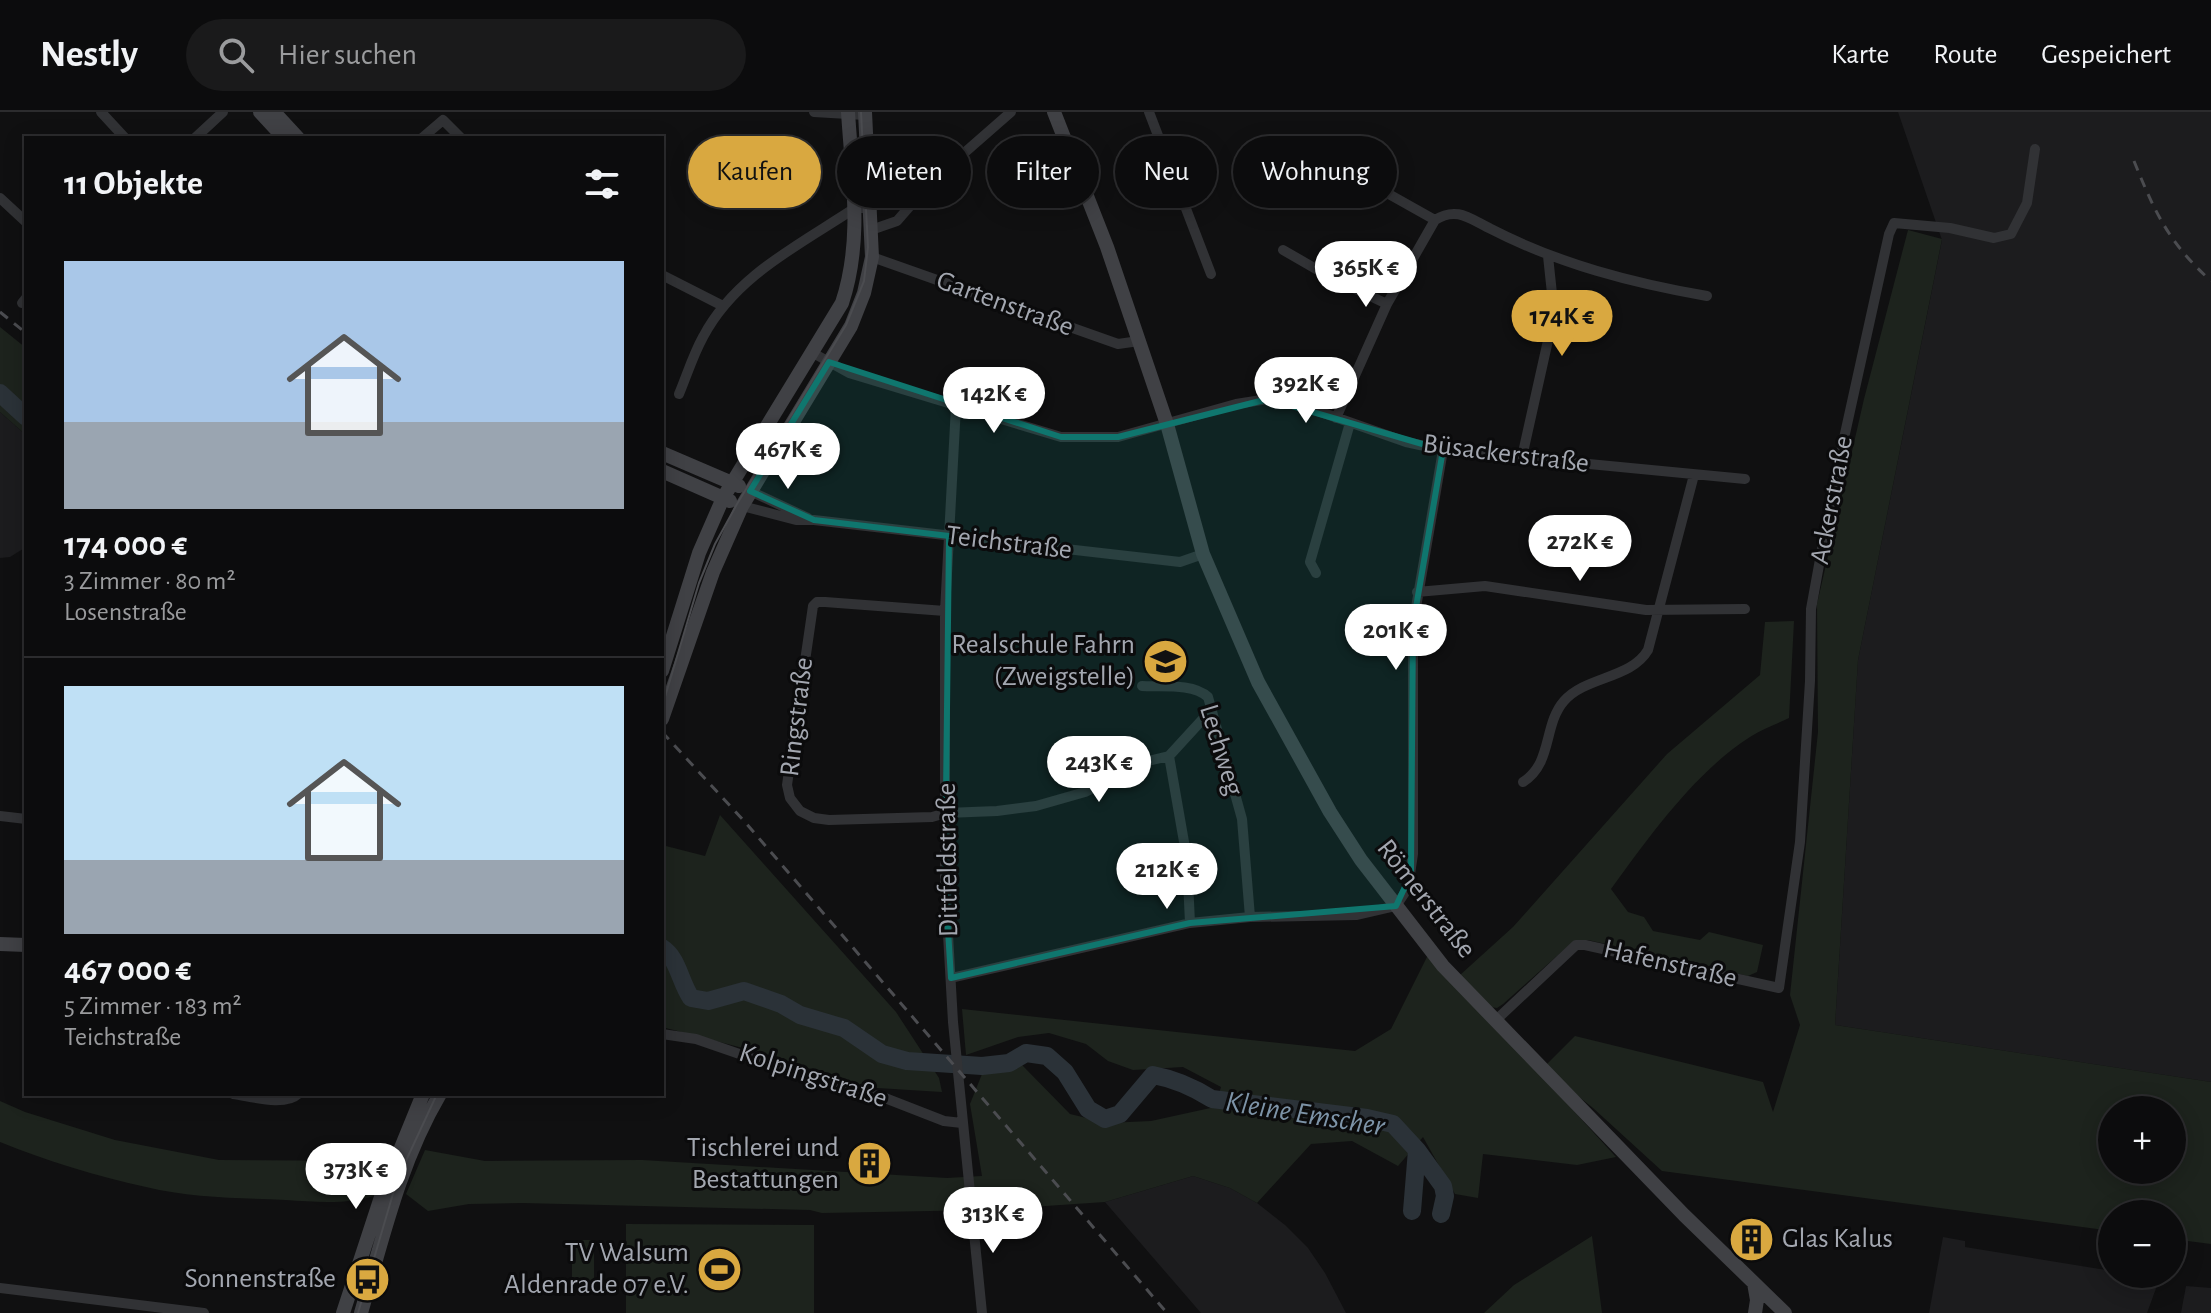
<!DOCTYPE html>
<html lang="de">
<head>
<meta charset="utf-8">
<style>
	:root { --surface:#0c0c0d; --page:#1a1a1b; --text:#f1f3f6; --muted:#9a9b9d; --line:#2c2c2e; --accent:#d9a840 }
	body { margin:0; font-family:"Alegreya Sans",sans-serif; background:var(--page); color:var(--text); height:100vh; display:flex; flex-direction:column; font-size:30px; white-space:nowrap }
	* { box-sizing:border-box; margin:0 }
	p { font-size:26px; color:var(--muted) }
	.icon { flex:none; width:44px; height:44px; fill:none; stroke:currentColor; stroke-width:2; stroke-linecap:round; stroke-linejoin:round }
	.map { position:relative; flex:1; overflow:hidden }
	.details { position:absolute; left:24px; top:24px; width:640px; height:960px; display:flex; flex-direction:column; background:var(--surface); border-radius:0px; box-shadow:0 4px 20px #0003,0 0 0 2px var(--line) }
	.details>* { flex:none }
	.hud { position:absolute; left:688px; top:24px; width:760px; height:72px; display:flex; gap:16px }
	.tools { position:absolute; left:2098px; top:984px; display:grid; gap:16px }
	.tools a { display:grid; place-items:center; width:88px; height:88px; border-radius:50%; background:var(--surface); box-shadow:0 4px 20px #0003,0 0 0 2px var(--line); font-size:40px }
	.price { position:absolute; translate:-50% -68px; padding:0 18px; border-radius:28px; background:#fff; color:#222; font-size:26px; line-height:52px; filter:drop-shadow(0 2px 4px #0008) }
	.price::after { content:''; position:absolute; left:50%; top:48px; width:24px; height:18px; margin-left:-12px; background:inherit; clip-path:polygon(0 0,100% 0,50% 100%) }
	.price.active { background:var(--accent); color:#111 }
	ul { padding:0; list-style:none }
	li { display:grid; align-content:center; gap:16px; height:424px; padding:0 40px }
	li+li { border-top:2px solid var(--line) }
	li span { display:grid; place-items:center; height:248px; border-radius:0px; color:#555 }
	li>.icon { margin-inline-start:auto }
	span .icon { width:144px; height:144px; fill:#fffc; stroke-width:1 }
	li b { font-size:34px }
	h2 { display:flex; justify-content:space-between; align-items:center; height:96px; padding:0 40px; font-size:34px }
	.tag { padding:0 28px; border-radius:36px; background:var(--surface); box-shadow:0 4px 20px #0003,0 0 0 2px var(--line); font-size:28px; line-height:72px }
	.tag.active { background:var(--accent); color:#111 }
	header { display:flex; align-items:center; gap:48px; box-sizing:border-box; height:112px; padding:0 40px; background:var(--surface); border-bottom:2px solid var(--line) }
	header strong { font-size:38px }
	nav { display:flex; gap:44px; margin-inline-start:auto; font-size:28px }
	.search { width:560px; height:72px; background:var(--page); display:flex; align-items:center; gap:20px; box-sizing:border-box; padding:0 28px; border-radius:44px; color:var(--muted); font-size:30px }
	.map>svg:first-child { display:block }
</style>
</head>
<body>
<header>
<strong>Nestly</strong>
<div class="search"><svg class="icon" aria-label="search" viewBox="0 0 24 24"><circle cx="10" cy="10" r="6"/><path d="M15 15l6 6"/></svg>Hier suchen</div>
<nav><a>Karte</a><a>Route</a><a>Gespeichert</a></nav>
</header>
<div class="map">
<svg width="2211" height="1201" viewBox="0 0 2211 1201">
	<rect width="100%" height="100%" fill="#101011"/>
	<path fill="#1c1c1e" d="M1898 0H2211V970L1835 913 1858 548 1942 128Z
		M0 300 26 323V435L10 445 0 446Z
		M1193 1064 1230 1076 1257 1091 1285 1113 1308 1136 1325 1161 1346 1201H1201L1105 1090Z
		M1943 1125 1965 1129V1135L2112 1159V1162H2122L2121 1167 2158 1171 2147 1201H1929Z
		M2186 1174 2211 1176V1201H2181Z"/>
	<path fill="#1d231d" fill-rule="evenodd" d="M1908 118 1942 127 1858 548 1835 913 2211 970V1132L2172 1127V1102H2112V1119L1662 1059 1593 996 1543 956 1575 924 1763 970 1773 1000 1800 913 1790 883 1818 620 1817 492 1864 287ZM2112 998H2172V1058H2112Z
		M0 215 26 236V323L0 300Z
		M1794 509 1789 606C1777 612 1762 617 1750 625 1695 660 1649 725 1611 777L1628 800 1644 805 1653 819 1700 828 1709 820 1763 833 1757 860 1748 864 1588 828H1575L1503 892 1497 896 1490 895 1460 863 1513 815 1667 642 1760 563 1765 510Z
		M720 703 896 900 939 966 942 980 861 975 777 945 662 915V733L705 744Z
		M1429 841 1616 1045 1577 1053 1483 1042 1478 1086 1455 1082 1423 1025 1398 1054 1352 1029 1311 1032 1257 1091 1230 1076 1193 1064 1105 1090 985 1098 822 1101 810 1098 523 1091 469 1092 428 1099 406 1082 425 1038 485 1049 642 1048 947 1066 982 1064 970 992 982 962 1022 953 1070 1002 1107 1011 1151 1009 1215 995 1221 975 1183 955 1133 958 1108 949 1086 932 1049 921 1018 925 966 943 962 897 1355 939 1391 917Z
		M0 989 25 1000 115 1028 219 1048 386 1049 377 1083C348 1093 316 1090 286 1088 240 1086 191 1086 146 1075 96 1064 47 1049 0 1030Z
		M626 1112 814 1113V1201H626Z
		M1592 1124 1602 1201H1484L1514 1173Z
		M572 1128H594V1169H572Z"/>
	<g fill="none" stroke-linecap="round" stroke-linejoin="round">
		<path stroke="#2b3238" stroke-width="18" d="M0 281 26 305
			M662 836C678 846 680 870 691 886L708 889 744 879 781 892 800 903 844 916 882 942 907 949 982 954 1009 951 1026 941 1047 944 1065 960 1088 997 1105 1007 1120 1002 1153 963C1175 967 1193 975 1212 987L1367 1006 1393 1012 1417 1038 1443 1074 1445 1084 1441 1102
			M1412 1099 1417 1038"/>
		<path stroke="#313235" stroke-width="10" d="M101 0 125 26
			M814 0 865 3
			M1149 0 1211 162
			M195 26 223 0
			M422 26 443 8 461 26
			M1333 48 1378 76 1435 108C1457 94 1470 107 1491 117 1559 152 1632 171 1707 184
			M0 86 26 110
			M871 118 897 109 931 70 1011 0
			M1283 138 1328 164 1387 192
			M872 145 1118 232 1139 229
			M662 163 723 194
			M22 191 26 186
			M813 241 849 261 1061 325H1118L1236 292 1268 287 1295 291 1406 330 1443 338 1745 367
			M679 282C687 263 693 243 703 225 735 164 799 133 855 96H870
			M956 294 945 499V770L953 910 982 1201
			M1336 306 1387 192 1435 108
			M1522 345 1551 215 1553 191 1548 144
			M750 379 808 406
			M742 394 796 408H814L1180 450 1203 442
			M1316 461 1310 450 1350 311
			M1417 480 1485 474 1646 498 1745 497
			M945 499 825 490H817L813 494 787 673 790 686 800 699 814 706 829 708 932 705 946 701 997 699 1036 694 1085 680 1148 649 1169 644 1213 596
			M1142 574C1162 575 1193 571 1208 585L1242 707 1250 805
			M1169 644 1187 747 1190 811
			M1523 670C1553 651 1543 613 1564 589 1586 564 1631 567 1648 538L1694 363
			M0 704 26 707
			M951 866 1190 811 1250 805 1357 803 1396 794 1408 776 1413 742V513L1443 338
			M1495 909 1576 833H1585L1779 876 1800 730 1810 569 1811 497 1833 376 1889 122 1894 111 1950 116 1994 126 2011 122 2027 91 2035 37
			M662 922 696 927 786 958 885 986 944 1009 962 1011
			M233 982C250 984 284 995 298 982
			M0 1176 204 1201"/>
		<path stroke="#404145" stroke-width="14" d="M260 0 284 26
			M274 0 298 26
			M1054 0 1107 135 1167 312 1203 442 1258 570 1330 700 1361 748 1443 854 1684 1103 1785 1201
			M662 341 739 374
			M662 359 730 389
			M662 559 699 441 723 386 842 191C863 128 852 65 848 0
			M662 607 713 460 742 394 851 214 864 181 872 145 865 0
			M0 832 26 833
			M1754 1171 1757 1188 1755 1201
			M343 1201 381 1085 423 982
			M361 1201C383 1125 400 1050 440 982"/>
		<path stroke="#4b4c50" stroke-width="2" d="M662 595 699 471 715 432 737 392 846 213 864 169 868 135 861 0
			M358 1201 397 1068 437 982"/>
		<path stroke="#4b4c50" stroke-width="3" stroke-dasharray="10 8" stroke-linecap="butt" d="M2134 49C2155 101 2169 131 2211 169
			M0 200 26 221
			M662 620 745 710 1167 1201"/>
	</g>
	<path fill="#0f766e" fill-opacity="0.2" stroke="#0f766e" stroke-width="6" stroke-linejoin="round" d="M829 250 1061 325H1118L1268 287 1443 338 1413 513 1411 762 1396 794 1190 811 951 866 945 770 949 424 814 408 750 379Z"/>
	<defs>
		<symbol id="school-disc" viewBox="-11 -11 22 22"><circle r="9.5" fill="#d9a840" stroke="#0b0b0c"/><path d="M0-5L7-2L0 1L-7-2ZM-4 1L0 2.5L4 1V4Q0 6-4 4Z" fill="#111"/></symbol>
		<symbol id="building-disc" viewBox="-11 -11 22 22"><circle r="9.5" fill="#d9a840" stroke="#0b0b0c"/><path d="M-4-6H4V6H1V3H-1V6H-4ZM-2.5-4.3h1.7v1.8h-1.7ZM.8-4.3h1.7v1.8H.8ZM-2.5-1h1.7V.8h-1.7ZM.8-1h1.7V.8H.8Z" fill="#111"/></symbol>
		<symbol id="stadium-disc" viewBox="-11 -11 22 22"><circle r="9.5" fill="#d9a840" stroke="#0b0b0c"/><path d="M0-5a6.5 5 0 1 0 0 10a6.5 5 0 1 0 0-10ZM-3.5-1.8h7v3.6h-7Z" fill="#111"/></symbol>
		<symbol id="bus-disc" viewBox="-11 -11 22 22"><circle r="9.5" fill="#d9a840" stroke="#0b0b0c"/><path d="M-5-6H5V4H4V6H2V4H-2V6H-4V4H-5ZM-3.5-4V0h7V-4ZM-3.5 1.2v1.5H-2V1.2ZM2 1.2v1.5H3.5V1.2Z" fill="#111"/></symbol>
	</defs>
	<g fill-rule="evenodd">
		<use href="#school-disc" x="1140" y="524" width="51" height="51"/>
		<use href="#building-disc" x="844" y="1026" width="51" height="51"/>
		<use href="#building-disc" x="1726" y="1102" width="51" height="51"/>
		<use href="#stadium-disc" x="694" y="1132" width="51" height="51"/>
		<use href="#bus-disc" x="342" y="1142" width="51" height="51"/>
	</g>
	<g text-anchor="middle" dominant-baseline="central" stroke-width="6" stroke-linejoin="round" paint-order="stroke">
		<g font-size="28" fill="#a3a7b0" stroke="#0b0b0c">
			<text transform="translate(1005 192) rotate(20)">Gartenstraße</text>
			<text transform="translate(1506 342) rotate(7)">Büsackerstraße</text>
			<text transform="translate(1832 388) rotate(-79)">Ackerstraße</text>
			<text transform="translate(1009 431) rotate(7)">Teichstraße</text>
			<text transform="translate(797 605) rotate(-83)">Ringstraße</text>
			<text transform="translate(1221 638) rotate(73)">Lechweg</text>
			<text transform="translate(948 748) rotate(-91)">Dittfeldstraße</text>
			<text transform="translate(1426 787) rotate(52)">Römerstraße</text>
			<text transform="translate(1670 852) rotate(13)">Hafenstraße</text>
			<text transform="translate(813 964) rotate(18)">Kolpingstraße</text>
		</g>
		<g font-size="28" fill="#a3a7b0" stroke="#0b0b0c" text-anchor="end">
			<text x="1135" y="533">Realschule Fahrn<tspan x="1135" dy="32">(Zweigstelle)</tspan></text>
			<text x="839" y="1036">Tischlerei und<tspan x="839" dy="32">Bestattungen</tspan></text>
			<text x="1782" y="1127" text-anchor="start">Glas Kalus</text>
			<text x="689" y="1141">TV Walsum<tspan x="689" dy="32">Aldenrade 07 e.V.</tspan></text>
			<text x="336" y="1167">Sonnenstraße</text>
		</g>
		<g font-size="30" font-style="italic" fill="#7d93a7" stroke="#0b0b0c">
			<text transform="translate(1305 1002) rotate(9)">Kleine Emscher</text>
		</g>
	</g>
</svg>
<div class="tools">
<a>+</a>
<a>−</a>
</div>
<b class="price" style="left:1366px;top:197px">365K €</b>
<b class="price active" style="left:1562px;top:246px">174K €</b>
<b class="price" style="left:1306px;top:313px">392K €</b>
<b class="price" style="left:994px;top:323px">142K €</b>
<b class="price" style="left:788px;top:379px">467K €</b>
<b class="price" style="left:1580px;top:471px">272K €</b>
<b class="price" style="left:1396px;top:560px">201K €</b>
<b class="price" style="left:1099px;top:692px">243K €</b>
<b class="price" style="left:1167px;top:799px">212K €</b>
<b class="price" style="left:356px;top:1099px">373K €</b>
<b class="price" style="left:993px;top:1143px">313K €</b>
<div class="hud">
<a class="tag active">Kaufen</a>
<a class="tag">Mieten</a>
<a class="tag">Filter</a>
<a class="tag">Neu</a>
<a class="tag">Wohnung</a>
</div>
<section class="details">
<h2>11 Objekte<svg class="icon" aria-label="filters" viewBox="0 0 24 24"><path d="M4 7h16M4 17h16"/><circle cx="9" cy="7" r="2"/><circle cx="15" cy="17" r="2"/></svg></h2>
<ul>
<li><span style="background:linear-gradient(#a9c7e8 65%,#9aa5b1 0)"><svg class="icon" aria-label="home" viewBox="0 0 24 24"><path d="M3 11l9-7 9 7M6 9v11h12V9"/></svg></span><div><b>174 000 €</b><p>3 Zimmer · 80 m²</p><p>Losenstraße</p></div></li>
<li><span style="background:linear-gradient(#bfe0f5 70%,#9aa5b1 0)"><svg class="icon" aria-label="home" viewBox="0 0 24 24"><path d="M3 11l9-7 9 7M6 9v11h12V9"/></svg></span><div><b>467 000 €</b><p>5 Zimmer · 183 m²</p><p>Teichstraße</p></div></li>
</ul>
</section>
</div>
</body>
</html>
